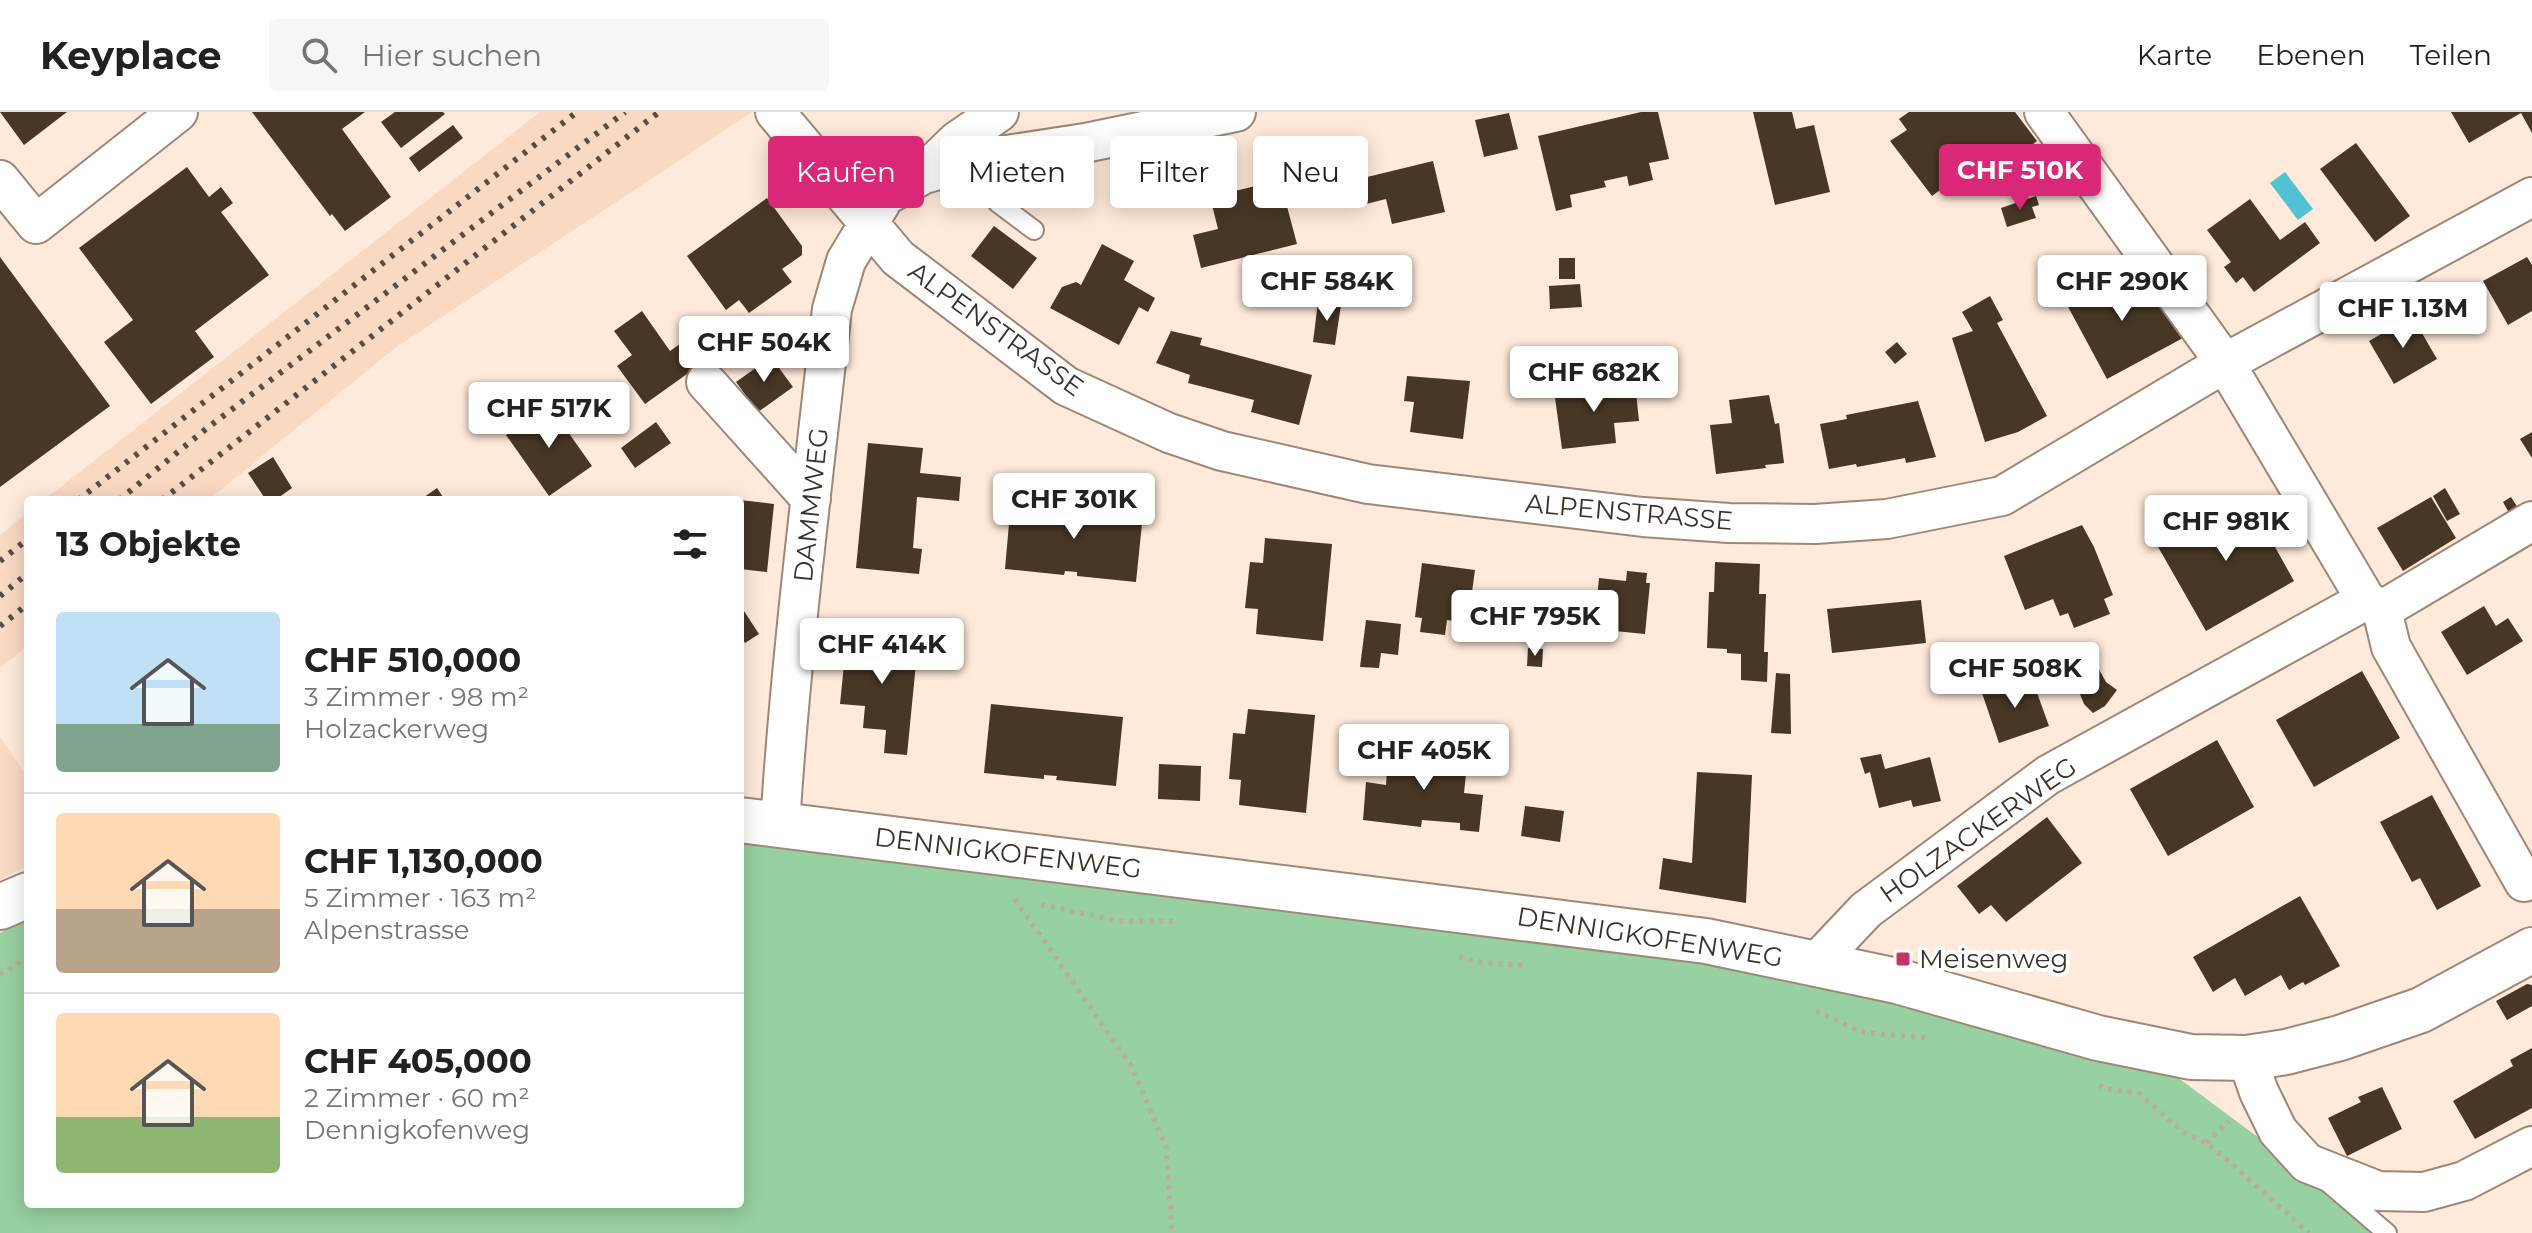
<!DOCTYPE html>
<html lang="de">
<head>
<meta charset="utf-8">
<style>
	:root { --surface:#fff; --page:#f6f6f6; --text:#202124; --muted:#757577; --line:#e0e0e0; --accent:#db2777 }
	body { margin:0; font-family:Montserrat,sans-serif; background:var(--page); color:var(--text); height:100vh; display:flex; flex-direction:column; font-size:30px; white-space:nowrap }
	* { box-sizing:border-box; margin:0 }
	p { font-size:26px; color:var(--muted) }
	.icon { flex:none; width:44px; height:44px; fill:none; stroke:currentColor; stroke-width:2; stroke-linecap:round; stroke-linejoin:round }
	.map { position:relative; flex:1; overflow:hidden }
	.sheet { position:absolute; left:24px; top:384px; width:720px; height:712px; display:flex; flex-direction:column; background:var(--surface); border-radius:8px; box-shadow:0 4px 20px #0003 }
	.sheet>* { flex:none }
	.guide { position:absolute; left:768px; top:24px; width:760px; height:72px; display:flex; gap:16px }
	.price { position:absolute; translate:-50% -68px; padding:0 18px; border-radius:8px; background:#fff; color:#222; font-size:26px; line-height:52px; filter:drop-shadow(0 2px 4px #0008) }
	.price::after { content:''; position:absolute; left:50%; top:48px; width:24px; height:18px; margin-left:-12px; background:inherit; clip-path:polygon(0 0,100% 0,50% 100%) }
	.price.active { background:var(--accent); color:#fff }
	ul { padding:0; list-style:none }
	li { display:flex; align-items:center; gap:24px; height:200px; padding:0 32px }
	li+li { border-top:2px solid var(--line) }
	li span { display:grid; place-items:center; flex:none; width:224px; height:160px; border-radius:8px; color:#555 }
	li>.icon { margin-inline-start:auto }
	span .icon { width:96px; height:96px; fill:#fffc; stroke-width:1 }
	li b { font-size:34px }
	h2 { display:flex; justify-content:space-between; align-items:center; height:96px; padding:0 32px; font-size:34px }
	.tag { padding:0 28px; border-radius:8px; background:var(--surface); box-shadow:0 4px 20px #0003; font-size:28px; line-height:72px }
	.tag.active { background:var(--accent); color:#fff }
	header { display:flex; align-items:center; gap:48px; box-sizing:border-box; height:112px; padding:0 40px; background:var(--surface); border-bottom:2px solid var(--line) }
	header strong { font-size:38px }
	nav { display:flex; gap:44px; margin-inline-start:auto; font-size:28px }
	.search { width:560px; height:72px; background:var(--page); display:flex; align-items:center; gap:20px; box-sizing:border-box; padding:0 28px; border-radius:8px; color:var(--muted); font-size:30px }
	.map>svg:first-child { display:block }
</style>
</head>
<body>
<header>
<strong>Keyplace</strong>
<div class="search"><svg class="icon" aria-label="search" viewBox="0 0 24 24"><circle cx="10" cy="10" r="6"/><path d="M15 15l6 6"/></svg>Hier suchen</div>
<nav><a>Karte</a><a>Ebenen</a><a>Teilen</a></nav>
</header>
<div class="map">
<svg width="2532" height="1121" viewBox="0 0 2532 1121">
	<rect width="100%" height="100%" fill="#fee9da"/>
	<path fill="#fad9c2" d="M540 0H752L395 236 208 388H44Z
		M28 400V533L0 556V423Z
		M0 625 28 666V753L0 768Z"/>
	<path fill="#97d0a1" d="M740 716 1621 817 2138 936 2387 1121H0V821L28 805V1092H740Z"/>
	<path fill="#50c2d1" d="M2285 60 2313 97 2298 108 2270 71Z"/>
	<path fill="#483725" d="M0 0H67L24 33Z
		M252 0H365L342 17 391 85 345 119 332 102 330 104Z
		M395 0H443L445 2 401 36 381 10Z
		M1641 0H1658L1669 47 1649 51 1653 68 1629 74 1627 64 1604 69 1606 75 1570 83 1572 95 1556 99 1538 24Z
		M1753 0H1792L1796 17 1814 13 1830 80 1775 93Z
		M1909 0H2015L2037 29 1993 62 1981 47 1932 84 1890 29 1907 18 1899 7Z
		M2451 0H2532V21L2521 1 2469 31Z
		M1509 1 1518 37 1484 45 1475 8Z
		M453 13 463 26 419 60 409 46Z
		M2356 31 2410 104 2375 130 2320 57Z
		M1433 49 1445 100 1392 112 1386 87 1366 92 1359 67Z
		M187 55 209 85 221 75 233 91 221 100 269 163 195 219 214 245 151 292 104 230 133 208 79 136Z
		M1280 68 1297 132 1201 156 1193 123 1218 117 1210 85Z
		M2036 84 2039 93 2032 95 2036 106 2007 115 2001 96Z
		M767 86 802 134V143L782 157 792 170 749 201 739 188 726 198 687 144Z
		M2250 87 2280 128 2305 110 2320 131 2254 180 2243 165 2236 171 2224 155 2231 150 2207 118Z
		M994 114 1037 146 1013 177 971 144Z
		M1102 132 1134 149 1124 168 1155 186 1148 200 1139 195 1119 233 1050 196 1062 175 1076 170 1081 173Z
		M0 145 110 294 0 375Z
		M2527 145 2532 153V199L2508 213 2483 169Z
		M1559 146H1575V167H1559Z
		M2130 156 2183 226 2107 267 2066 191Z
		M1580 172 1582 195 1550 197 1549 174Z
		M1990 184 2003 208 1997 211 2047 304 2018 320 1985 330 1952 226 1973 219 1962 200Z
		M1318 190 1341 193 1335 233 1313 230Z
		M642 199 670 239 694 222 714 250 690 267 687 262 645 292 617 254 632 243 614 219Z
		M2412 204 2437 247 2394 272 2369 229Z
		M1171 219 1202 226 1200 233 1312 263 1299 313 1251 300 1254 288 1188 271 1190 263 1156 251Z
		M1897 230 1907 242 1895 252 1885 240Z
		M771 245 793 275 758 300 736 270Z
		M1407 264 1470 269 1463 327 1410 320 1414 290 1404 289Z
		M1635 271 1639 309 1614 311 1616 331 1562 337 1554 278Z
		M1769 283 1775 312 1779 311 1784 351 1765 353 1766 356 1716 362 1710 313 1732 311 1729 288Z
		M1918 289 1936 345 1906 351 1905 346 1857 355 1856 352 1829 357 1820 312 1847 307 1846 303Z
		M549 293 592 354 549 384 506 323Z
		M656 310 671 331 635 356 621 336Z
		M2532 320V346L2520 327Z
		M868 331 923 336 920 361 961 365 959 389 917 385 913 436 922 437 919 462 856 456Z
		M273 345 292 376 275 388H266L248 361Z
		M437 376 445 388H420Z
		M2445 376 2460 402 2447 409 2433 384Z
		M2246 383 2294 469 2206 519 2157 433Z
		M2431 385 2456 426 2403 459 2377 416Z
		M2511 385 2518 396 2509 401 2503 390Z
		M740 388 774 392 767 460 740 457Z
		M1011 389 1143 402 1136 470 1077 464V460L1065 459 1064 463 1005 457Z
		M2082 413 2094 435 2113 483 2104 487 2110 502 2074 516 2068 501 2060 504 2053 487 2025 498 2004 444Z
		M1265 426 1332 432 1323 529 1256 522 1258 497 1245 496 1250 450 1263 451Z
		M1715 450 1760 452 1759 482H1766L1764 540H1768L1767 570 1741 568V542L1727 541V537L1707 536 1709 480H1714Z
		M1422 451 1475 458 1470 495H1475L1473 511 1447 508 1445 523 1420 520 1422 506 1415 505Z
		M1627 459 1647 461 1646 471H1650L1645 522 1594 517 1599 466 1626 469Z
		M1921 488 1926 531 1832 541 1827 497Z
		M2484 494 2496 514 2508 506 2523 529 2467 563 2441 520Z
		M742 496 759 522 745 531 740 523Z
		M1366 508 1401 512 1398 543 1381 541 1379 556 1360 555Z
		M847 523 918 531 907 643 884 641 886 618 863 616 865 594 840 592Z
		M1528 536 1543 537 1542 555 1527 554Z
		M2095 550 2106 570 2117 578 2105 594 2093 601 2084 592 2071 560Z
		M2362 559 2400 626 2314 675 2276 608Z
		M1776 561 1790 562 1791 622 1771 621Z
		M2031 564 2049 614 1999 631 1982 581Z
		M991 592 1123 605 1116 674 1056 668 1057 664 1044 663V667L984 661Z
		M1248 597 1315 603 1306 701 1239 693 1241 668 1229 667 1233 621 1245 622Z
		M2217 628 2254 695 2168 744 2130 677Z
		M1428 638 1468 642 1464 681 1483 683 1479 720 1460 718V711L1422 708 1421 715 1363 708 1366 670 1386 673 1388 641 1428 645Z
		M1881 642 1885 657 1930 645 1941 689 1913 695 1911 688 1879 696 1870 660 1865 662 1860 646Z
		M1159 652 1201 654 1200 689 1158 687Z
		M1697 660 1752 663 1746 791 1659 777 1663 746 1692 751Z
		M2432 683 2481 774 2437 798 2420 766 2412 770 2380 710Z
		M1525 694 1564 699 1560 730 1521 724Z
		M2047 705 2082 751 2006 810 1991 793 1979 802 1957 774Z
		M2300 784 2340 854 2305 873 2303 870 2289 878 2281 863 2245 884 2235 866 2213 880 2193 845Z
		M2527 872 2532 873V894L2507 908 2496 889Z
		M2532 936V996L2475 1027 2453 989 2513 954 2510 948Z
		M2382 975 2402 1017 2347 1044 2328 1006 2361 990 2358 985Z"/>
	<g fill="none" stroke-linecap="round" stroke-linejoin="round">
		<defs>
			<path id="service" d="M968 49 998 91 1034 118
				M2325 1068 2387 1121"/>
			<path id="minor" d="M775 0 898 146 1066 274 1169 321 1222 339 1368 372 1643 405 1729 411 1815 412 1887 407 2002 384 2225 251 2532 85
				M2044 0 2225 251 2366 488 2382 498 2391 535 2524 770
				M928 61 968 49 1085 31 1236 0
				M0 68 36 112 178 0
				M706 270 811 387
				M2382 498 2532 409
				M780 713C791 540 813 369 832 197L846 149 885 84 922 63 957 29 999 0
				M1815 852 1866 798 2048 663 2366 488
				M2247 946 2259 980 2278 1019 2307 1051 2378 1079 2424 1080 2464 1069 2532 1034"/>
			<path id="tertiary" d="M740 708 1706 829 1897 869 2098 926 2191 945 2247 946 2286 940 2340 926 2421 898 2532 838
				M0 795 28 783"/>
		</defs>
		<use href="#service" stroke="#9f8776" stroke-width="22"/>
		<use href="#minor" stroke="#9f8776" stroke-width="42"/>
		<use href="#tertiary" stroke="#9f8776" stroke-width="48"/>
		<path stroke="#bbaa9d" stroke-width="5" stroke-dasharray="4 6" stroke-linecap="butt" d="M1015 787 1131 954 1166 1035 1172 1121
			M1041 793 1118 809H1173
			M1459 845 1485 851 1524 853
			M0 863 28 845
			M1816 899 1864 921 1929 926
			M2099 973 2104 976 2140 982 2184 1021 2206 1031 2226 1047 2309 1121
			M2206 1031 2229 1009"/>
		<use href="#service" stroke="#fff" stroke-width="18"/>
		<use href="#minor" stroke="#fff" stroke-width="38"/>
		<use href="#tertiary" stroke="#fff" stroke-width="44"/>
		<path stroke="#584c44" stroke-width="6" stroke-dasharray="4 8" stroke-linecap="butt" d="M78 388 577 0
			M119 388 206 317 625 0
			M162 388 659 0
			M0 449 28 427
			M0 484 28 461
			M0 514 28 492"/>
	</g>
	<rect fill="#c13463" stroke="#fff" stroke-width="3" x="1895" y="839" width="16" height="16" rx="4"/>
	<g text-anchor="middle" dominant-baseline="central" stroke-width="8" stroke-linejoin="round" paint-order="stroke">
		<g font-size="26" fill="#3b312a" stroke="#fff">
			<text transform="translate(996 217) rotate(36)">ALPENSTRASSE</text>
			<text transform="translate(811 393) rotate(-84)">DAMMWEG</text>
			<text transform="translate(1629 400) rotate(5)">ALPENSTRASSE</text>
			<text transform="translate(1978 718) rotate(-35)">HOLZACKERWEG</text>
			<text transform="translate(1008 741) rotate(7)">DENNIGKOFENWEG</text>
			<text transform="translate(1650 825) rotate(9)">DENNIGKOFENWEG</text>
		</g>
		<g font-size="26" fill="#3b312a" stroke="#fff" text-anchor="start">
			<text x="1919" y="847">Meisenweg</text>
		</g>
	</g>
</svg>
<b class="price active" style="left:2020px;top:100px">CHF 510K</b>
<b class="price" style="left:1327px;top:211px">CHF 584K</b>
<b class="price" style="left:2122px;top:211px">CHF 290K</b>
<b class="price" style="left:2403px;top:238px">CHF 1.13M</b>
<b class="price" style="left:764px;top:272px">CHF 504K</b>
<b class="price" style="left:1594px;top:302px">CHF 682K</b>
<b class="price" style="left:549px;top:338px">CHF 517K</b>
<b class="price" style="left:1074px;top:429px">CHF 301K</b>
<b class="price" style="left:2226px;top:451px">CHF 981K</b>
<b class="price" style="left:1535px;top:546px">CHF 795K</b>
<b class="price" style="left:882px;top:574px">CHF 414K</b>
<b class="price" style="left:2015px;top:598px">CHF 508K</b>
<b class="price" style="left:1424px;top:680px">CHF 405K</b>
<div class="guide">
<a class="tag active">Kaufen</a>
<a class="tag">Mieten</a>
<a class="tag">Filter</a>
<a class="tag">Neu</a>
</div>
<section class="sheet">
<h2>13 Objekte<svg class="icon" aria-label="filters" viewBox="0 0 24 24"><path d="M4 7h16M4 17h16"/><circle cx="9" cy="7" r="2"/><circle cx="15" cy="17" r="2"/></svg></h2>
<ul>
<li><span style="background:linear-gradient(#bfe0f5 70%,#7fa58c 0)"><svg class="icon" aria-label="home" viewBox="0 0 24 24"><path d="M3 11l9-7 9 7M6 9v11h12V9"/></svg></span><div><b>CHF 510,000</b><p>3 Zimmer · 98 m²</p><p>Holzackerweg</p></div></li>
<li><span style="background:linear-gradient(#ffd9b3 60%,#b9a48a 0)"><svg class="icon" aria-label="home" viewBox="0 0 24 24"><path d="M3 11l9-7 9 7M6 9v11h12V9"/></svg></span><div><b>CHF 1,130,000</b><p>5 Zimmer · 163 m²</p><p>Alpenstrasse</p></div></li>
<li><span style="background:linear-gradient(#ffd9b3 65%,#8fb573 0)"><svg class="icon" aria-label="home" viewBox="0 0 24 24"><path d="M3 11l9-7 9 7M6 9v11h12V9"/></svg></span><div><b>CHF 405,000</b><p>2 Zimmer · 60 m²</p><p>Dennigkofenweg</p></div></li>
</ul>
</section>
</div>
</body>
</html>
